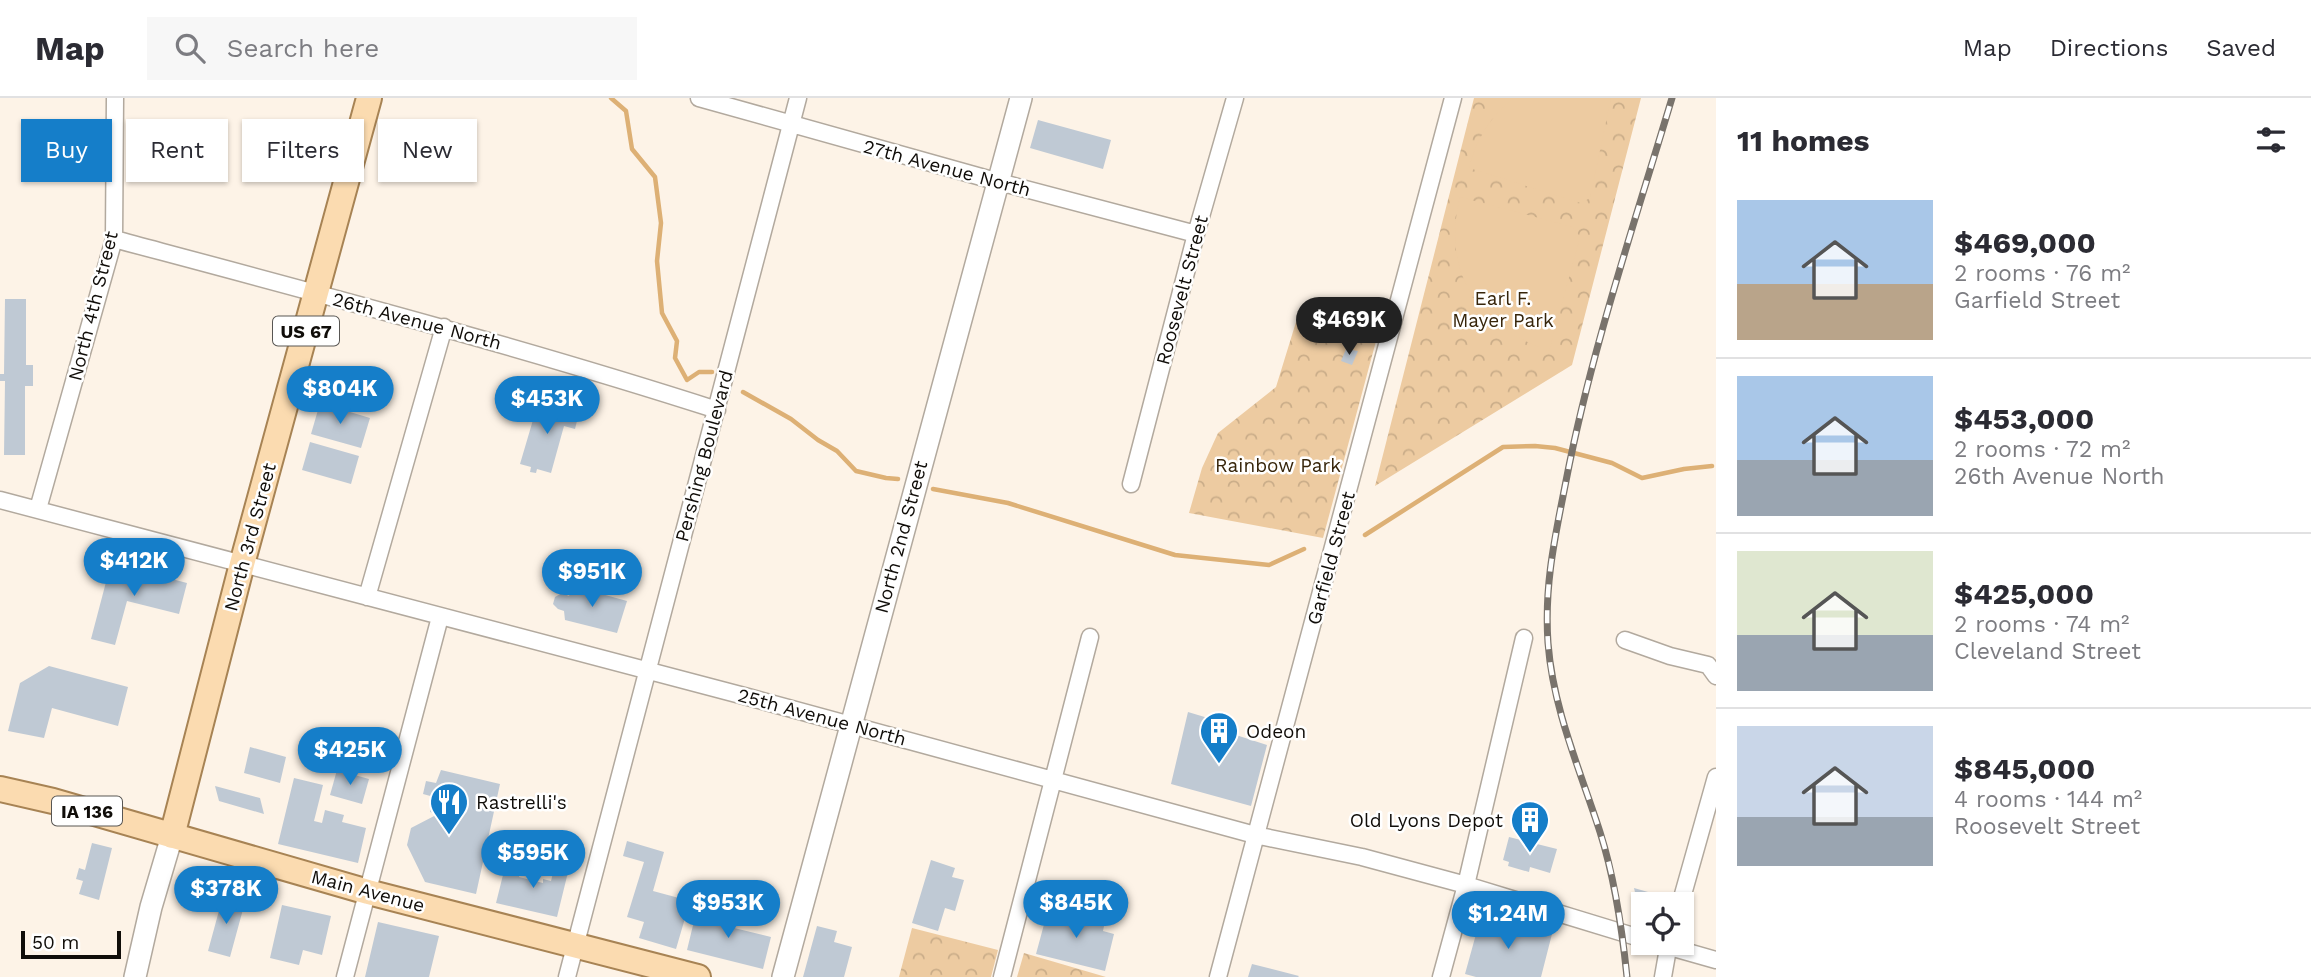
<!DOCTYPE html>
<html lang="en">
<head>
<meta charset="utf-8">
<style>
	:root { --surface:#fff; --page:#f7f7f7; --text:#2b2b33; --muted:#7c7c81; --line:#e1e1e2; --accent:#157ec9 }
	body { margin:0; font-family:"Work Sans",sans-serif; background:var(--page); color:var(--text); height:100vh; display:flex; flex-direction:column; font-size:26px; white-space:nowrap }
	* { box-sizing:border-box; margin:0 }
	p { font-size:23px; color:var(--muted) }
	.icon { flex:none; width:38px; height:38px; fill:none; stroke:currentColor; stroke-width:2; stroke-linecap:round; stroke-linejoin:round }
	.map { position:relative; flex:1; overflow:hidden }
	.sheet { display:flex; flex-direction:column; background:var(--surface); width:595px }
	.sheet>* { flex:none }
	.hud { position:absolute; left:21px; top:21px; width:665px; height:63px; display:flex; gap:14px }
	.buttons { position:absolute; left:1631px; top:794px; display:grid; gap:14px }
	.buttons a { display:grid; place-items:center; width:63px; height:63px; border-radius:0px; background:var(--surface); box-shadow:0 2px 5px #0004; font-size:35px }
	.scale { position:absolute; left:21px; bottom:18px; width:100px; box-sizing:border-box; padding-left:7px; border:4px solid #100d09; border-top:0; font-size:19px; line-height:24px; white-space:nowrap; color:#100d09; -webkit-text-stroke:5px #fff; paint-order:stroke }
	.price { position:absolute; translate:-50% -60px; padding:0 16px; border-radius:24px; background:var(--accent); color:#fff; font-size:23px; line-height:46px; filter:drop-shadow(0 2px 4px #0008) }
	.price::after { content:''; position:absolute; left:50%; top:42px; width:21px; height:16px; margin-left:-10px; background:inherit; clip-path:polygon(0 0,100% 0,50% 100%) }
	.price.active { background:#222; color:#fff }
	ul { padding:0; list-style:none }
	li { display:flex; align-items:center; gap:21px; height:175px; padding:0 21px }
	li+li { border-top:2px solid var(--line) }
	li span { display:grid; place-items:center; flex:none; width:196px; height:140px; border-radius:0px; color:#555 }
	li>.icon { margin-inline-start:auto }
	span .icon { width:84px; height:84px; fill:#fffc; stroke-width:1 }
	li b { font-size:30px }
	h2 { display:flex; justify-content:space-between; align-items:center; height:84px; padding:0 21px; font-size:30px }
	.pill { padding:0 24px; border-radius:0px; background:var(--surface); box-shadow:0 2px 5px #0004; font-size:24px; line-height:63px }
	.pill.active { background:var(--accent); color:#fff }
	header { display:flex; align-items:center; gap:42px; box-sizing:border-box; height:98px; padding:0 35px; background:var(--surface); border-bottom:2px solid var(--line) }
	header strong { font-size:33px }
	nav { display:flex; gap:38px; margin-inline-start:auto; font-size:24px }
	.search { width:490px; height:63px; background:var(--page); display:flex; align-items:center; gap:18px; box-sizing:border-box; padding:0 24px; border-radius:0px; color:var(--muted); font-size:26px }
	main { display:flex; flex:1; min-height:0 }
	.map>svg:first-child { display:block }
</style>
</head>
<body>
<header>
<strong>Map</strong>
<div class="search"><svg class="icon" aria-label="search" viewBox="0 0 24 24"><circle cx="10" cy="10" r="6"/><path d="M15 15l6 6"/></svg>Search here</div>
<nav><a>Map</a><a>Directions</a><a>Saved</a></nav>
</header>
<main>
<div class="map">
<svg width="1716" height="879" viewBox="0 0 1716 879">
	<defs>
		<pattern id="park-crowns" width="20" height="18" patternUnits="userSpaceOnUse" patternTransform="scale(1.75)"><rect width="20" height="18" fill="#edcba1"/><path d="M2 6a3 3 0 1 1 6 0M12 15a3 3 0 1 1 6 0" fill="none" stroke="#caad89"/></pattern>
	</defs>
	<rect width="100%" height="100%" fill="#fdf3e7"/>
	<path fill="url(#park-crowns)" d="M1474 0H1641L1572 267 1375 388Z
		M1300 211 1379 232 1323 440 1189 415 1202 370 1218 335 1276 289Z
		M912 830 998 852 991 879H899Z
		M1024 855 1106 879H1017Z"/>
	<path fill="#edcba1" d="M1514 0H1611L1590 100 1581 105 1469 70C1477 40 1490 19 1514 0Z
		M1460 99 1573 129 1580 139 1549 253C1478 228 1441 174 1460 99Z"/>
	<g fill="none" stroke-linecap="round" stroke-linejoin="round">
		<path stroke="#ddb075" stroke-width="4.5" d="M611 0 626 13 632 51 655 79 661 125 657 163 662 215 677 243 675 260 687 282 699 274H712
			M743 294 791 321 818 342 837 353 856 373 886 380 898 381
			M933 391 1008 405 1175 457 1269 467 1304 451
			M1365 437 1503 349 1535 348 1555 350 1612 365 1642 380 1684 371 1712 368"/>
	</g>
	<path fill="#bfc9d4" d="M1038 22 1111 42 1103 71 1030 50Z
		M5 201H26V267H33V288H25V357H4L5 283H0V276H4Z
		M1346 251 1358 253 1352 267 1341 263Z
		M548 299 556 301 554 308 579 315 575 331 564 328 551 375 537 371 536 375 530 374 531 369 520 366 538 305 546 307Z
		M320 305 370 320 361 350 311 336Z
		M310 344 359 358 351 386 302 372Z
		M111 465 187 485 179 516 127 503 115 547 91 541Z
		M573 488 627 503 617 535 565 522 564 513 558 511 553 506 555 499 562 495 569 498Z
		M49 568 128 589 118 628 52 610 44 640 8 633 20 585Z
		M1188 614 1238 629 1236 637 1267 647 1251 708 1171 686Z
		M250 649 286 659 280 685 244 675Z
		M337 672 369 681 362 706 330 697Z
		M441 672 500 686 476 796 425 784 407 747 411 730 438 716 430 714 434 699 423 696 426 683 436 685Z
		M294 680 323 687 314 723 322 725 325 712 344 717 342 724 366 730 358 765 278 746Z
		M215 688 260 700 264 716 219 703Z
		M1509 739 1557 751 1550 775 1530 769 1529 774 1508 768 1509 764 1503 762Z
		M627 743 664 754 653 793 690 803 676 851 639 840 644 824 627 819 644 764 623 758Z
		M92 745 112 750 99 802 79 796 83 783 76 781 79 770 85 772Z
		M931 762 955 770 952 779 964 782 955 813 945 810 938 833 912 825Z
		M556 763 570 766 557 819 496 805 506 765 521 769 519 779 543 785V781L551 783Z
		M1634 790 1662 798 1660 807H1643V817L1640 816Z
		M223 798 245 804 230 859 208 853Z
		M723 803 736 806 730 829 771 839 763 871 687 852 695 819 717 824Z
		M282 807 331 818 322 857 303 852 299 867 270 860Z
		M1058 811 1105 823 1103 833 1114 836 1105 873 1036 856 1046 819 1056 822Z
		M1481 818 1552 836 1541 879H1476L1465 876Z
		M378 824 439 838 429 879H365Z
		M817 828 837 833 834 844 852 849 844 879H803Z
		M1252 866 1299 878 1298 879H1248Z"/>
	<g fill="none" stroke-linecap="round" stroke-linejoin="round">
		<defs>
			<path id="street" d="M699 0 999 84 1196 136
				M114 141C316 195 518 248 717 312
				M1131 386 1196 136 1235 0
				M0 402 748 599 1255 737 1362 759 1466 787 1643 841
				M38 411 114 141 115 0
				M367 499 444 229
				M1625 542 1670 558 1708 567 1716 578
				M1680 807 1716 679
				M1656 845 1716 862
				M345 879 440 519
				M567 879 798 0
				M1002 879 1090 539
				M1218 879 1453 0
				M1441 879 1466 787 1524 540
				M1663 879 1669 845"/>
			<path id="secondary" d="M135 879 151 809 172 738
				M783 879 1021 0"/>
			<path id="primary" d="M0 691 53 703 368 794 698 879
				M172 738 242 466 369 0"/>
		</defs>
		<use href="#street" stroke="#b2a99e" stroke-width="19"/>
		<use href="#secondary" stroke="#b2a99e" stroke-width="24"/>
		<use href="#primary" stroke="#a78354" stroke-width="28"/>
		<use href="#street" stroke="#fff" stroke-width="16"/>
		<use href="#secondary" stroke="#fff" stroke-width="21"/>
		<use href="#primary" stroke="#fbdbb0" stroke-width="24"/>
		<defs>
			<path id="rail" d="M1627 879C1622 830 1615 781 1600 734 1580 672 1553 611 1548 545 1544 487 1555 439 1566 383 1591 253 1634 127 1672 0"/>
		</defs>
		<use href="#rail" stroke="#79736c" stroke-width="7"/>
		<use href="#rail" stroke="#fff" stroke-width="4.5" stroke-dasharray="13" stroke-linecap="butt"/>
	</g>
	<defs>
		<symbol id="building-pin" viewBox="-11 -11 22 30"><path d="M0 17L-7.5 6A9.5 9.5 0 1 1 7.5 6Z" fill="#157ec9" stroke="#fff"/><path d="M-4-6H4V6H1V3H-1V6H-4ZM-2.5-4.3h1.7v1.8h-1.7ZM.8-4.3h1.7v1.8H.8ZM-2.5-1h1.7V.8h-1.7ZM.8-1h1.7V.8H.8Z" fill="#fff"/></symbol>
		<symbol id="restaurant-pin" viewBox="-11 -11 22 30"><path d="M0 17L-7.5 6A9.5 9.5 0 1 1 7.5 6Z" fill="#157ec9" stroke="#fff"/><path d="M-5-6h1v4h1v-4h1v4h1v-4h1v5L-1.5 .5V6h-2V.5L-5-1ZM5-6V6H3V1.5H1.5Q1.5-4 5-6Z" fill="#fff"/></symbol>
	</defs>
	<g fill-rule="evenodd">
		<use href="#building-pin" x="1197" y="611" width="44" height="60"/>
		<use href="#restaurant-pin" x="427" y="682" width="44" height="60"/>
		<use href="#building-pin" x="1508" y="700" width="44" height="60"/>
	</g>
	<g text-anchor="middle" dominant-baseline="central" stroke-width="5" stroke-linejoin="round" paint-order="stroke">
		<g fill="#fff" stroke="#585653" stroke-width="2">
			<rect x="273" y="218.5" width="66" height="29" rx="5"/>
			<rect x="52" y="698.5" width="70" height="29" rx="5"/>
		</g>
		<g font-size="18" font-weight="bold" fill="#100d09">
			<text x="306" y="233">US 67</text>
			<text x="87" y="713">IA 136</text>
		</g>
		<g font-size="19" fill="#100d09" stroke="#fff">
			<text transform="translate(947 70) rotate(15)">27th Avenue North</text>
			<text transform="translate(1182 192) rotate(-75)">Roosevelt Street</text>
			<text transform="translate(93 208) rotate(-76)">North 4th Street</text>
			<text transform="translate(417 223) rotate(15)">26th Avenue North</text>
			<text transform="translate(704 358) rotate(-75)">Pershing Boulevard</text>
			<text transform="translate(250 439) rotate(-75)">North 3rd Street</text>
			<text transform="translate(901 439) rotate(-75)">North 2nd Street</text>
			<text transform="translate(1331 460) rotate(-75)">Garfield Street</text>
			<text transform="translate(822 619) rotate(15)">25th Avenue North</text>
			<text transform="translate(368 793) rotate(15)">Main Avenue</text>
		</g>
		<g font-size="19" fill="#37250a" stroke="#fff">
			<text x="1503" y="200">Earl F.<tspan x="1503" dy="22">Mayer Park</tspan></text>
			<text x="1278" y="367">Rainbow Park</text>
		</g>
		<g font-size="19" fill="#100d09" stroke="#fff" text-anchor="start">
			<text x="1246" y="633">Odeon</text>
			<text x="476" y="704">Rastrelli's</text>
			<text x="1503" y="722" text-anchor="end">Old Lyons Depot</text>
		</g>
	</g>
</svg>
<div class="buttons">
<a><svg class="icon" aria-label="locate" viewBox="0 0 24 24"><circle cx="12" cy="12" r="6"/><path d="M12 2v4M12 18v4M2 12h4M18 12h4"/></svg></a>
</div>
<div class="scale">50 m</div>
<b class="price active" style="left:1349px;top:259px">$469K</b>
<b class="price" style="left:340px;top:328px">$804K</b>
<b class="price" style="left:547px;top:338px">$453K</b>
<b class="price" style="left:134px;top:500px">$412K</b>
<b class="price" style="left:592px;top:511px">$951K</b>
<b class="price" style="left:350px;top:689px">$425K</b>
<b class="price" style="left:533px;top:792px">$595K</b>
<b class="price" style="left:226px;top:828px">$378K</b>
<b class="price" style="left:728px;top:842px">$953K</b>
<b class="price" style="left:1076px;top:842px">$845K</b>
<b class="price" style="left:1508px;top:853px">$1.24M</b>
<div class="hud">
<a class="pill active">Buy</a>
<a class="pill">Rent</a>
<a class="pill">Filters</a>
<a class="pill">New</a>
</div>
</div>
<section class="sheet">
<h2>11 homes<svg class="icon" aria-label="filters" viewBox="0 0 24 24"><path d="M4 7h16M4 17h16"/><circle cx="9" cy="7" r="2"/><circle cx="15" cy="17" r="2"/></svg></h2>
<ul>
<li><span style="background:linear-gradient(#a9c7e8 60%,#b9a48a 0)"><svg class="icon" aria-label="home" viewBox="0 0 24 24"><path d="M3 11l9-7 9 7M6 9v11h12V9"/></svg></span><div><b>$469,000</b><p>2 rooms · 76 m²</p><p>Garfield Street</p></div></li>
<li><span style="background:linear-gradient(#a9c7e8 60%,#9aa5b1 0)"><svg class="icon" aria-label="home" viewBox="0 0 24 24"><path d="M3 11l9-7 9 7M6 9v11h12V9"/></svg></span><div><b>$453,000</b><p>2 rooms · 72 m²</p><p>26th Avenue North</p></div></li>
<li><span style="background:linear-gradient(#dfe7d0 60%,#9aa5b1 0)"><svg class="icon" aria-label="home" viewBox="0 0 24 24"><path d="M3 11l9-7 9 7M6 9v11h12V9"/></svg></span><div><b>$425,000</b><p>2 rooms · 74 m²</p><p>Cleveland Street</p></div></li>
<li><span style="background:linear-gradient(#c9d6e8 65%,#9aa5b1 0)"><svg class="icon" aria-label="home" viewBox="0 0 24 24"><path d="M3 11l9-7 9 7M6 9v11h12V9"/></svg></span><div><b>$845,000</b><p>4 rooms · 144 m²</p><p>Roosevelt Street</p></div></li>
</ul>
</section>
</main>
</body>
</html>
